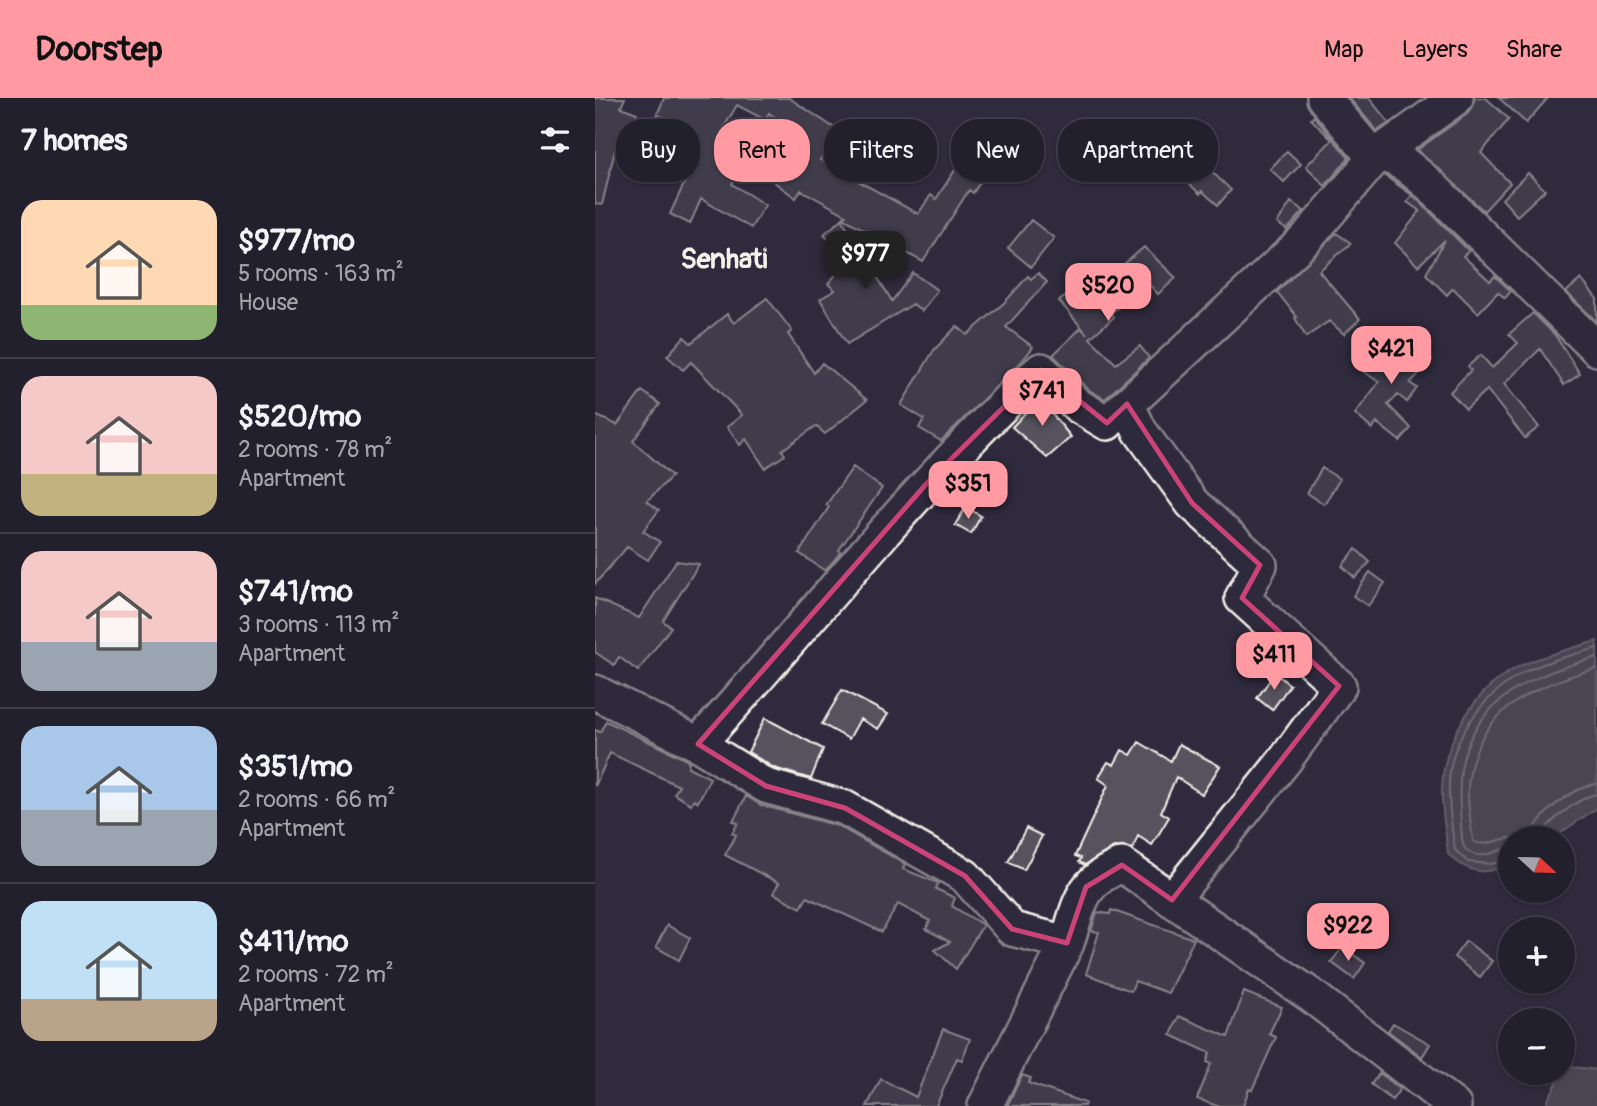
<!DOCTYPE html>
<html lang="en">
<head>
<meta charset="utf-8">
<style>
	:root { --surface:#23202e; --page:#2b2836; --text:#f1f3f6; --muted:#a3a3aa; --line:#403e4a; --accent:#ff9aa2 }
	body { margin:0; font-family:Pangolin,sans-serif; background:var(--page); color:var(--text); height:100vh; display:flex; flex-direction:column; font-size:26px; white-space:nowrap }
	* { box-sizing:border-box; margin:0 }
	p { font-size:23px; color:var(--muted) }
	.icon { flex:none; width:38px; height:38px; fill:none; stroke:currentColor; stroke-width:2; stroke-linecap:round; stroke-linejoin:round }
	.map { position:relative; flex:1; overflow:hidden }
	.panel { display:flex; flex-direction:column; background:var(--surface); width:595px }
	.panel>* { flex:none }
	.hud { position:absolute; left:21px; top:21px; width:665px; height:63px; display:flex; gap:14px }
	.needle { width:46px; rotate:112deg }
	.tools { position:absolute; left:903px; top:728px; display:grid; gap:14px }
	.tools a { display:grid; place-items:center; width:77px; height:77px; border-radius:50%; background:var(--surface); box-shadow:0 2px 5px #0004,0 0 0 2px var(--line); font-size:35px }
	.price { position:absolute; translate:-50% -60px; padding:0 16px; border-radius:14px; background:var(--accent); color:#111; font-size:23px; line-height:46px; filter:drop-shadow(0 2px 4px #0008) }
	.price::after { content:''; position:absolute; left:50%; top:42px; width:21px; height:16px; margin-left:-10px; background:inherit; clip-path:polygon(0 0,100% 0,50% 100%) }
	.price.active { background:#222; color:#fff }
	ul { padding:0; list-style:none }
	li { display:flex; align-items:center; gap:21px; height:175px; padding:0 21px }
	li+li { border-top:2px solid var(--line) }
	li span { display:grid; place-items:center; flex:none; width:196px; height:140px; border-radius:21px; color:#555 }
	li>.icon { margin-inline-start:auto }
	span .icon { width:84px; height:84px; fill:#fffc; stroke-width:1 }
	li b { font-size:30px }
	h2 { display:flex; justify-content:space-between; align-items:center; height:84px; padding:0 21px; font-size:30px }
	.tag { padding:0 24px; border-radius:28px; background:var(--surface); box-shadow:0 2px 5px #0004,0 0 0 2px var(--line); font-size:24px; line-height:63px }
	.tag.active { background:var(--accent); color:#111 }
	header { display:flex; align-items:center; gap:42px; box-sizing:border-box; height:98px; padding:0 35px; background:var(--accent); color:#111 }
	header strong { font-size:33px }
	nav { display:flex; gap:38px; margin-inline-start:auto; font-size:24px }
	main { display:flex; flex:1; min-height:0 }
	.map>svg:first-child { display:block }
</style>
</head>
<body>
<header>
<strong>Doorstep</strong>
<nav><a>Map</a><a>Layers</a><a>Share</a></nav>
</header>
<main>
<section class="panel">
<h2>7 homes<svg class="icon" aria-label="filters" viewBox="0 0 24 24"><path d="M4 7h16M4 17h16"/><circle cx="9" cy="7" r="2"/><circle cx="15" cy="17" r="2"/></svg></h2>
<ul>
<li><span style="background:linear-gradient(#ffd9b3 75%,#8fb573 0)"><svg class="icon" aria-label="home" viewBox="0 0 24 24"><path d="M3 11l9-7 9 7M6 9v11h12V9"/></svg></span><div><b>$977/mo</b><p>5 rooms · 163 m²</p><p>House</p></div></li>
<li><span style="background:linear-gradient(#f6c9c9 70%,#c2b280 0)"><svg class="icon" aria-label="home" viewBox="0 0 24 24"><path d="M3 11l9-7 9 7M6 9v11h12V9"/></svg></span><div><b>$520/mo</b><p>2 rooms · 78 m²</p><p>Apartment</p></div></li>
<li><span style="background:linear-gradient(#f6c9c9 65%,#9aa5b1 0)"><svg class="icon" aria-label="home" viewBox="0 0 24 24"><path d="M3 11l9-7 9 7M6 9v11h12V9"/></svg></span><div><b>$741/mo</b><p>3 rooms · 113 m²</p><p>Apartment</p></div></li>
<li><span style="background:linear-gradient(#a9c7e8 60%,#9aa5b1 0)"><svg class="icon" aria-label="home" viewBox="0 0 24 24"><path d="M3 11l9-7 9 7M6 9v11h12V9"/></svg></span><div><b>$351/mo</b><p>2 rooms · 66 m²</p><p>Apartment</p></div></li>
<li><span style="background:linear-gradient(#bfe0f5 70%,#b9a48a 0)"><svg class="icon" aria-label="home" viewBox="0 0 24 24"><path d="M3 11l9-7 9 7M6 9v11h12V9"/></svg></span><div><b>$411/mo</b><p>2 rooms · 72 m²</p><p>Apartment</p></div></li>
</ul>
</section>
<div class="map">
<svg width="1002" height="1008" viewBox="0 0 1002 1008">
	<rect width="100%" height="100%" fill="#2f2a3d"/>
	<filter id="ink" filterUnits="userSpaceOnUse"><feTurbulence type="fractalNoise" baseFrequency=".0143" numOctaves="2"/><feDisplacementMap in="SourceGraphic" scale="14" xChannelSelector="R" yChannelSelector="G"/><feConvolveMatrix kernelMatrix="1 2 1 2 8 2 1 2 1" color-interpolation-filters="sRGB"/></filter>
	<g filter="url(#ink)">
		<path fill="#6a6670" stroke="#a19ea0" stroke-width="2" d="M1002 543V710L958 740H915V765C890 779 873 775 853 756 851 734 846 712 847 691 848 642 880 590 925 568 948 557 977 550 1002 543Z
			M970 968 1002 972V1008H950Z"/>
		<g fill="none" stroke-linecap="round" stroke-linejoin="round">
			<path stroke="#bdb9b8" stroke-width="2" d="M918 740C903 739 892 751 878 743 876 726 872 706 873 689 879 612 937 589 1002 570
				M937 740C938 719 982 686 1002 686
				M947 740C948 726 988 697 1002 696
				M915 750C901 751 889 763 874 754 865 749 867 734 866 725 862 681 864 643 897 610 925 582 964 570 1002 559
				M915 759 897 766 873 764 860 752C857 733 854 713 854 693 852 644 885 600 926 576 944 565 980 556 1002 550"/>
		</g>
		<path fill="#56525f" stroke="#f4f1e8" stroke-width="2" d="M0 0H30L26 9 42 15 25 55 20 52 7 107 0 106Z
			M69 0H194L244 33 225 62 323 116 336 97 341 101 370 57 393 72 378 95 374 92 328 164 248 120 251 117 206 92 201 100 179 84 211 41 174 15 170 22 142 7 122 41 132 46 129 52 149 62 137 86 170 107 156 130 106 101 95 126 75 116 90 84 64 72 82 24 62 17Z
			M754 0H774L794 25 782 33Z
			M880 0H891L914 21 886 55 915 85 889 113 822 52 872 16Z
			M904 0H953L931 25Z
			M719 18 754 60 730 88 711 68 737 42 716 21Z
			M605 49 621 62 614 71 636 92 623 107 607 93 605 96 583 75Z
			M692 53 706 66 689 84 675 71Z
			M933 75 950 92 922 118 907 101Z
			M790 78 801 84 822 101 874 153 868 158 895 183 900 178 916 193 910 200 903 194 883 215 858 190 852 197 831 176 850 142 823 168 800 145 825 113 812 104 817 97Z
			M696 104 709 113 692 132 682 125Z
			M247 121 297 203 318 175 342 192 327 213 318 206 252 246 225 201 240 192 233 186 252 163 229 136Z
			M436 122 459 140 436 169 413 150Z
			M741 135 756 145 724 173 765 221 749 236 734 223 711 239 700 220 702 219 682 194Z
			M549 149 581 180 563 196 554 186 516 215 519 219 495 240 521 266 545 248 554 260 510 301 494 292 458 257 486 230 492 236 464 203 491 185 497 194Z
			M443 175 452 184 411 229 438 249 427 263 346 343 324 330 329 321 306 307 339 252 362 228 372 237 410 204 433 178 436 181Z
			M986 181 1002 201V224L971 194Z
			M172 200 197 233 193 236 219 275 227 265 272 302 230 336 221 328 187 352 190 357 170 370 151 341 145 347 132 329 147 317 96 264 88 272 72 258 89 239 96 245 132 216 139 225Z
			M938 215 960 237 985 276 969 287 945 251 909 286 944 329 930 340 892 292 871 311 855 294 876 272 873 268 886 257 897 270 923 245 914 236Z
			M793 242 818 256 822 251 837 262 815 285 822 290 812 304 803 297 793 307 816 330 805 343 782 325 777 331 760 316 784 284 763 270 774 255 782 262Z
			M47 293 65 306 38 343 77 378 52 403 64 412 48 433 65 444 53 462 32 449 0 486V317L22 327Z
			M446 298 461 313 457 316 476 339 452 360 417 329Z
			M258 369 287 390 244 452 246 454 230 473 204 455 234 409 231 407Z
			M727 370 745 381 729 406 712 395Z
			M371 409 386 418 376 436 360 427Z
			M761 451 775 464 760 480 747 468Z
			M81 463 104 466 68 523 76 529 43 573 24 559 19 567 0 554V500L44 520Z
			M775 474 790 485 773 508 758 498Z
			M680 575 695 587 677 612 662 600Z
			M247 592 293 616 283 631 265 621 254 641 227 626Z
			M170 620 228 651 216 681 179 670 153 654Z
			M11 623 94 663 93 669 115 680 103 704 98 702 96 706 79 696 84 688 15 655 0 688V632L5 634Z
			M544 644 576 663 584 646 625 668 607 696 581 679 566 714 574 719 557 747 543 738 538 751 519 749 490 767 484 764 486 760 480 758 513 687 503 680 513 664 519 667 527 652 536 657Z
			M151 698 166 707 243 728 310 766 308 771 343 785 341 791 360 800 357 808 388 827 361 871 340 852 355 844 331 831 335 823 303 806 287 834 212 799 206 810 178 795 184 785 130 757 141 737 137 735 143 725 138 723Z
			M431 730 447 738 429 772 413 764Z
			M516 812 599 841 573 895 540 883 536 893 491 876 504 834 496 833 502 814 515 816Z
			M72 827 95 840 84 862 61 849Z
			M871 843 897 863 885 879 859 859Z
			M748 849 770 865 759 881 736 864Z
			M649 894 687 909 674 936 681 939 657 992 654 991 648 1008H622L602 1001 616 966 612 964 615 955 576 937 584 918 633 939Z
			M798 925 835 946 827 959 793 933Z
			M348 931 375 941 367 962 362 960 341 1008H272L286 981 321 999Z
			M785 975 805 991 797 1002 776 986Z
			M427 977 436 980 433 985 490 1005 489 1008H412Z"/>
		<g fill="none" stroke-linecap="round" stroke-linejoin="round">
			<defs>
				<path id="minor" d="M729 0 770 49 782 57 861 0
					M787 54 812 68 835 87 1002 251
					M532 306 545 333 597 405 665 467 647 500 744 588 690 662 577 802
					M0 594 103 646C191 551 272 448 362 355 389 326 416 298 446 272L482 307 512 325 711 141 782 57
					M103 646 171 688 250 710 370 778 417 831 472 845 390 1008
					M472 845C485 805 485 784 527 767L717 898 859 1008"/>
			</defs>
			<use href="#minor" stroke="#f4f1e8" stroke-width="38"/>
			<use href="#minor" stroke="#2f2a3d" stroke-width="33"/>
		</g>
	</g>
	<path d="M0 0H1002V1008H0ZM446 272 512 325 532 306 597 405 665 467 647 500 744 588 577 802 527 767 491 789 472 845 417 831 370 778 250 710 171 688 103 646 333 384Z" fill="#2f2a3d" fill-opacity=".55" fill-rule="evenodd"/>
	<path fill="none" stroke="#cc4377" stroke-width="5" stroke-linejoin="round" d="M446 272 512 325 532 306 597 405 665 467 647 500 744 588 577 802 527 767 491 789 472 845 417 831 370 778 250 710 171 688 103 646 333 384Z"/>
	<g text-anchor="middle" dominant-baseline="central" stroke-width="6" stroke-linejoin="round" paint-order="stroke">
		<g font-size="28" font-weight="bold" fill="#f4f1e8" stroke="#2f2a3d">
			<text x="129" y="161">Senhati</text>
		</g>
	</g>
</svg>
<div class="tools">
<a><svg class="needle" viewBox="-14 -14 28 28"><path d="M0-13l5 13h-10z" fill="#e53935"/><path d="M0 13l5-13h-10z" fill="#a3a3aa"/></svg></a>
<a>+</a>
<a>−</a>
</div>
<b class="price active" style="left:270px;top:193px">$977</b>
<b class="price" style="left:513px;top:225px">$520</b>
<b class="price" style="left:796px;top:288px">$421</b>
<b class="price" style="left:447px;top:330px">$741</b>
<b class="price" style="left:373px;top:423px">$351</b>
<b class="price" style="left:679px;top:594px">$411</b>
<b class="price" style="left:753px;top:865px">$922</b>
<div class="hud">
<a class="tag">Buy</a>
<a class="tag active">Rent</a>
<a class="tag">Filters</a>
<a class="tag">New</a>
<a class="tag">Apartment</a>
</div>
</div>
</main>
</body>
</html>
